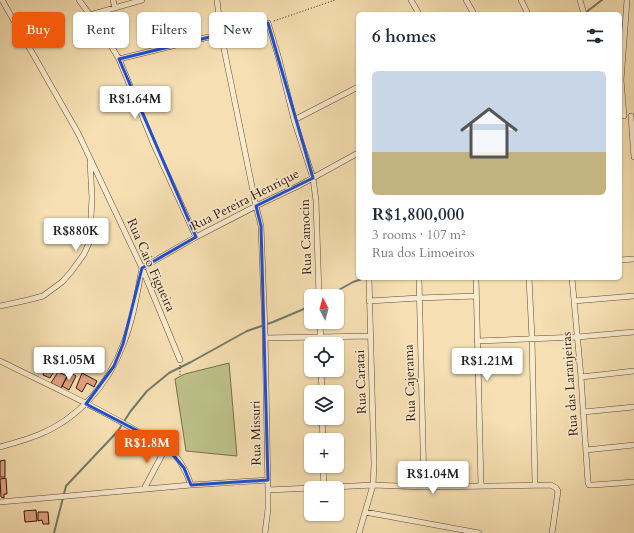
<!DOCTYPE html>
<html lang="en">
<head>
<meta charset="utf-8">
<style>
	:root { --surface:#fff; --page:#f2f2f3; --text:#1f2937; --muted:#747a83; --line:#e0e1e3; --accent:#ea580c }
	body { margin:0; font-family:Cardo,serif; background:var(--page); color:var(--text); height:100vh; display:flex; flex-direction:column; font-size:15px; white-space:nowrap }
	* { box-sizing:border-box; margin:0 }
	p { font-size:13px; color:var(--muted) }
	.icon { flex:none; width:22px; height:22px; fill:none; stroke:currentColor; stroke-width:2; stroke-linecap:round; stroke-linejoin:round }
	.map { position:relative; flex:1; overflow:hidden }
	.drawer { position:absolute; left:356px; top:12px; width:266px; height:268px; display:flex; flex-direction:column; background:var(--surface); border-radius:6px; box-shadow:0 1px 3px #0004 }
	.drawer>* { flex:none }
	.banner { position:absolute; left:12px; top:12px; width:284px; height:36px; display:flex; gap:8px }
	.needle { width:26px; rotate:354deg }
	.fabs { position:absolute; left:304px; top:289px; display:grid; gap:8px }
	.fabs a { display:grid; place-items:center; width:40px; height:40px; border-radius:6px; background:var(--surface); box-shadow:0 1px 3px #0004; font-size:20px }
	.price { position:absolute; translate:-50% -34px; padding:0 9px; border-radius:4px; background:#fff; color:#222; font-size:13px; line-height:26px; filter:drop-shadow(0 1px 2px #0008) }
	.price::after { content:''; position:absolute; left:50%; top:24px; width:12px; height:9px; margin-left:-6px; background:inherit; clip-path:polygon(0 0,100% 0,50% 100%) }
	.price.on { background:var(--accent); color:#fff }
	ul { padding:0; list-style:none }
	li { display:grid; align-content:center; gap:8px; height:212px; padding:0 16px }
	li+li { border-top:1px solid var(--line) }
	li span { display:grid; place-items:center; height:124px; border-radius:6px; color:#555 }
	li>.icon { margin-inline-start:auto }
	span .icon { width:72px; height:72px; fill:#fffc; stroke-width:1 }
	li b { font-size:17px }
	h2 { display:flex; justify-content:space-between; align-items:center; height:48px; padding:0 16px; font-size:17px }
	.tag { padding:0 14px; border-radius:6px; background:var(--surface); box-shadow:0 1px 3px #0004; font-size:14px; line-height:36px }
	.tag.on { background:var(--accent); color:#fff }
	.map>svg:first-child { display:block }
</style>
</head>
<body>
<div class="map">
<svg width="634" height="533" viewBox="0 0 634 533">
	<rect width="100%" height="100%" fill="#f6e0b3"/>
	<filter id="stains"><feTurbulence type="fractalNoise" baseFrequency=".005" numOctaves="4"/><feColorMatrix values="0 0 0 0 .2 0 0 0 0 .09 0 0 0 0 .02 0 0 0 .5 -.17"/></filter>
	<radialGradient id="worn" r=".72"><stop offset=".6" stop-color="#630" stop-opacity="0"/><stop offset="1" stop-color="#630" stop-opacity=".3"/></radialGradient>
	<path fill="#bec28b" stroke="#796d4a" d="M229 363 237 456 186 451 175 379 185 374Z"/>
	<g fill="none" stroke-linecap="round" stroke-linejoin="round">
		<path stroke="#737b6a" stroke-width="2" d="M585 13 602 0
			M328 296 353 282 365 278
			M54 533 66 486 118 431 130 412 147 391 169 373 191 362 247 331 273 322 311 306"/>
	</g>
	<path fill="#e1a181" stroke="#341808" d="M52 358 60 361 50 378 43 375Z
		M90 359 100 364 96 372 86 366Z
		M58 372 67 376 61 388 51 383Z
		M70 372 76 376 69 390 62 386Z
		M82 373 97 381 94 387 87 383 82 392 76 388Z
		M5 460V477H0V461Z
		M6 478 7 494H4V498L1 497 0 479Z
		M36 510 37 521 25 522 24 511Z
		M38 512H48L49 524H43L42 520 38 521Z"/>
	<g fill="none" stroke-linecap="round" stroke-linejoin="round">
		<defs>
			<path id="minor" d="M2 0 78 133 142 268 180 360
				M79 0 104 34 119 59 154 145 196 237
				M113 0 115 8
				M217 0 221 34 256 206 261 226 265 332 268 490V509L265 533
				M411 0 419 14
				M466 0 474 14
				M521 0 528 14
				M580 0 584 14
				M90 15 142 0
				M119 59 221 34 268 23 279 59 294 120 313 178 316 201 319 296
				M624 116 621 80 627 0
				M631 116 634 157
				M294 120 358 87
				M620 260 634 259
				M419 278 424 487
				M476 278 481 486
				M529 278 532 338 535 485
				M572 278 581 377 588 483 589 485H593L634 482
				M369 301 419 298 476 296
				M574 301 634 296
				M0 306 28 300 43 296 62 282 71 272 84 254 89 243 90 235 92 198 90 161
				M320 322 321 344
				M265 338 370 336
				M477 341 578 337 634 332
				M0 361C46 384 93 405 137 431 146 436 158 439 166 446 178 456 186 470 191 485
				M321 370 322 392
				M581 377 634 371
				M583 412 634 407
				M322 418 323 440
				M0 447C13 443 26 440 38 435 78 419 108 385 123 345 133 320 137 294 142 268L196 237 256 206 300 185 358 153
				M586 450 634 445
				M323 466 324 488
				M314 488 373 485 424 487 551 485 556 488 558 491 552 533
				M144 489 162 455 165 445
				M268 490 311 488
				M0 502 191 485 268 480
				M365 512 479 533
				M359 533 373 485 374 464 369 278"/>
		</defs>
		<use href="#minor" stroke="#644a33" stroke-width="6"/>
		<path stroke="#341808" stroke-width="1" stroke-dasharray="1 2" stroke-linecap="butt" d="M274 21 335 0
			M180 365V376"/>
		<use href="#minor" stroke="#f9ebce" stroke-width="5"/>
	</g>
	<path fill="none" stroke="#1d4ed8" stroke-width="3" stroke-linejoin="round" d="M268 23 313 178 256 206 261 226 268 480 191 485 184 468 165 445 86 404 114 366 123 344 142 268 196 237 119 59Z"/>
	<g text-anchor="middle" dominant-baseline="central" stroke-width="3" stroke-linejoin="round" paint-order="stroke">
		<g font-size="13" fill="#341808" stroke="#f9ebce">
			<text transform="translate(245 200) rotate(-27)">Rua Pereira Henrique</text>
			<text transform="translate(306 237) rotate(-92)">Rua Camocin</text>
			<text transform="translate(151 265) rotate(66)">Rua Caio Figueira</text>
			<text transform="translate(361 382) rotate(-92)">Rua Caratai</text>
			<text transform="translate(410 383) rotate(-92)">Rua Cajerama</text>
			<text transform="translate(570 384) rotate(-94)">Rua das Laranjeiras</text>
			<text transform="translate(256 433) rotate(-91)">Rua Missuri</text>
		</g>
	</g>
	<rect width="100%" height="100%" filter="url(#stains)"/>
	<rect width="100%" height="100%" fill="url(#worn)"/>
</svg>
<div class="fabs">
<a><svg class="needle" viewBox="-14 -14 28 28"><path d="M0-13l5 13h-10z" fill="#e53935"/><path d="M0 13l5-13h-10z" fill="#747a83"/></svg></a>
<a><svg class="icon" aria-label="locate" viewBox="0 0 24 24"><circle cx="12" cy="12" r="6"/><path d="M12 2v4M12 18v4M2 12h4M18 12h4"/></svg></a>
<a><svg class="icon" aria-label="layers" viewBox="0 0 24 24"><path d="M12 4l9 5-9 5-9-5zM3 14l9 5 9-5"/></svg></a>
<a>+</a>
<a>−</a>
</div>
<b class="price" style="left:135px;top:120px">R$1.64M</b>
<b class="price" style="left:76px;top:252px">R$880K</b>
<b class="price" style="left:69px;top:381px">R$1.05M</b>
<b class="price" style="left:487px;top:382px">R$1.21M</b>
<b class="price on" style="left:147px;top:464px">R$1.8M</b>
<b class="price" style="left:433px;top:495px">R$1.04M</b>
<div class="banner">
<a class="tag on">Buy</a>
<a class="tag">Rent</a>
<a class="tag">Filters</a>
<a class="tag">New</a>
</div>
<section class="drawer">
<h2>6 homes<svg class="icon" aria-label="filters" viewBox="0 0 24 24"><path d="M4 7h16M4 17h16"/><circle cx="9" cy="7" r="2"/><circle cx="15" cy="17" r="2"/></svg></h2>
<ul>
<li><span style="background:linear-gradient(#c9d6e8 65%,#c2b280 0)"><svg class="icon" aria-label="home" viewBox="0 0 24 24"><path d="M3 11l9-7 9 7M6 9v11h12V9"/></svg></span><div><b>R$1,800,000</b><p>3 rooms · 107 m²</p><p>Rua dos Limoeiros</p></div></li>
</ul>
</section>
</div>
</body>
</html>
